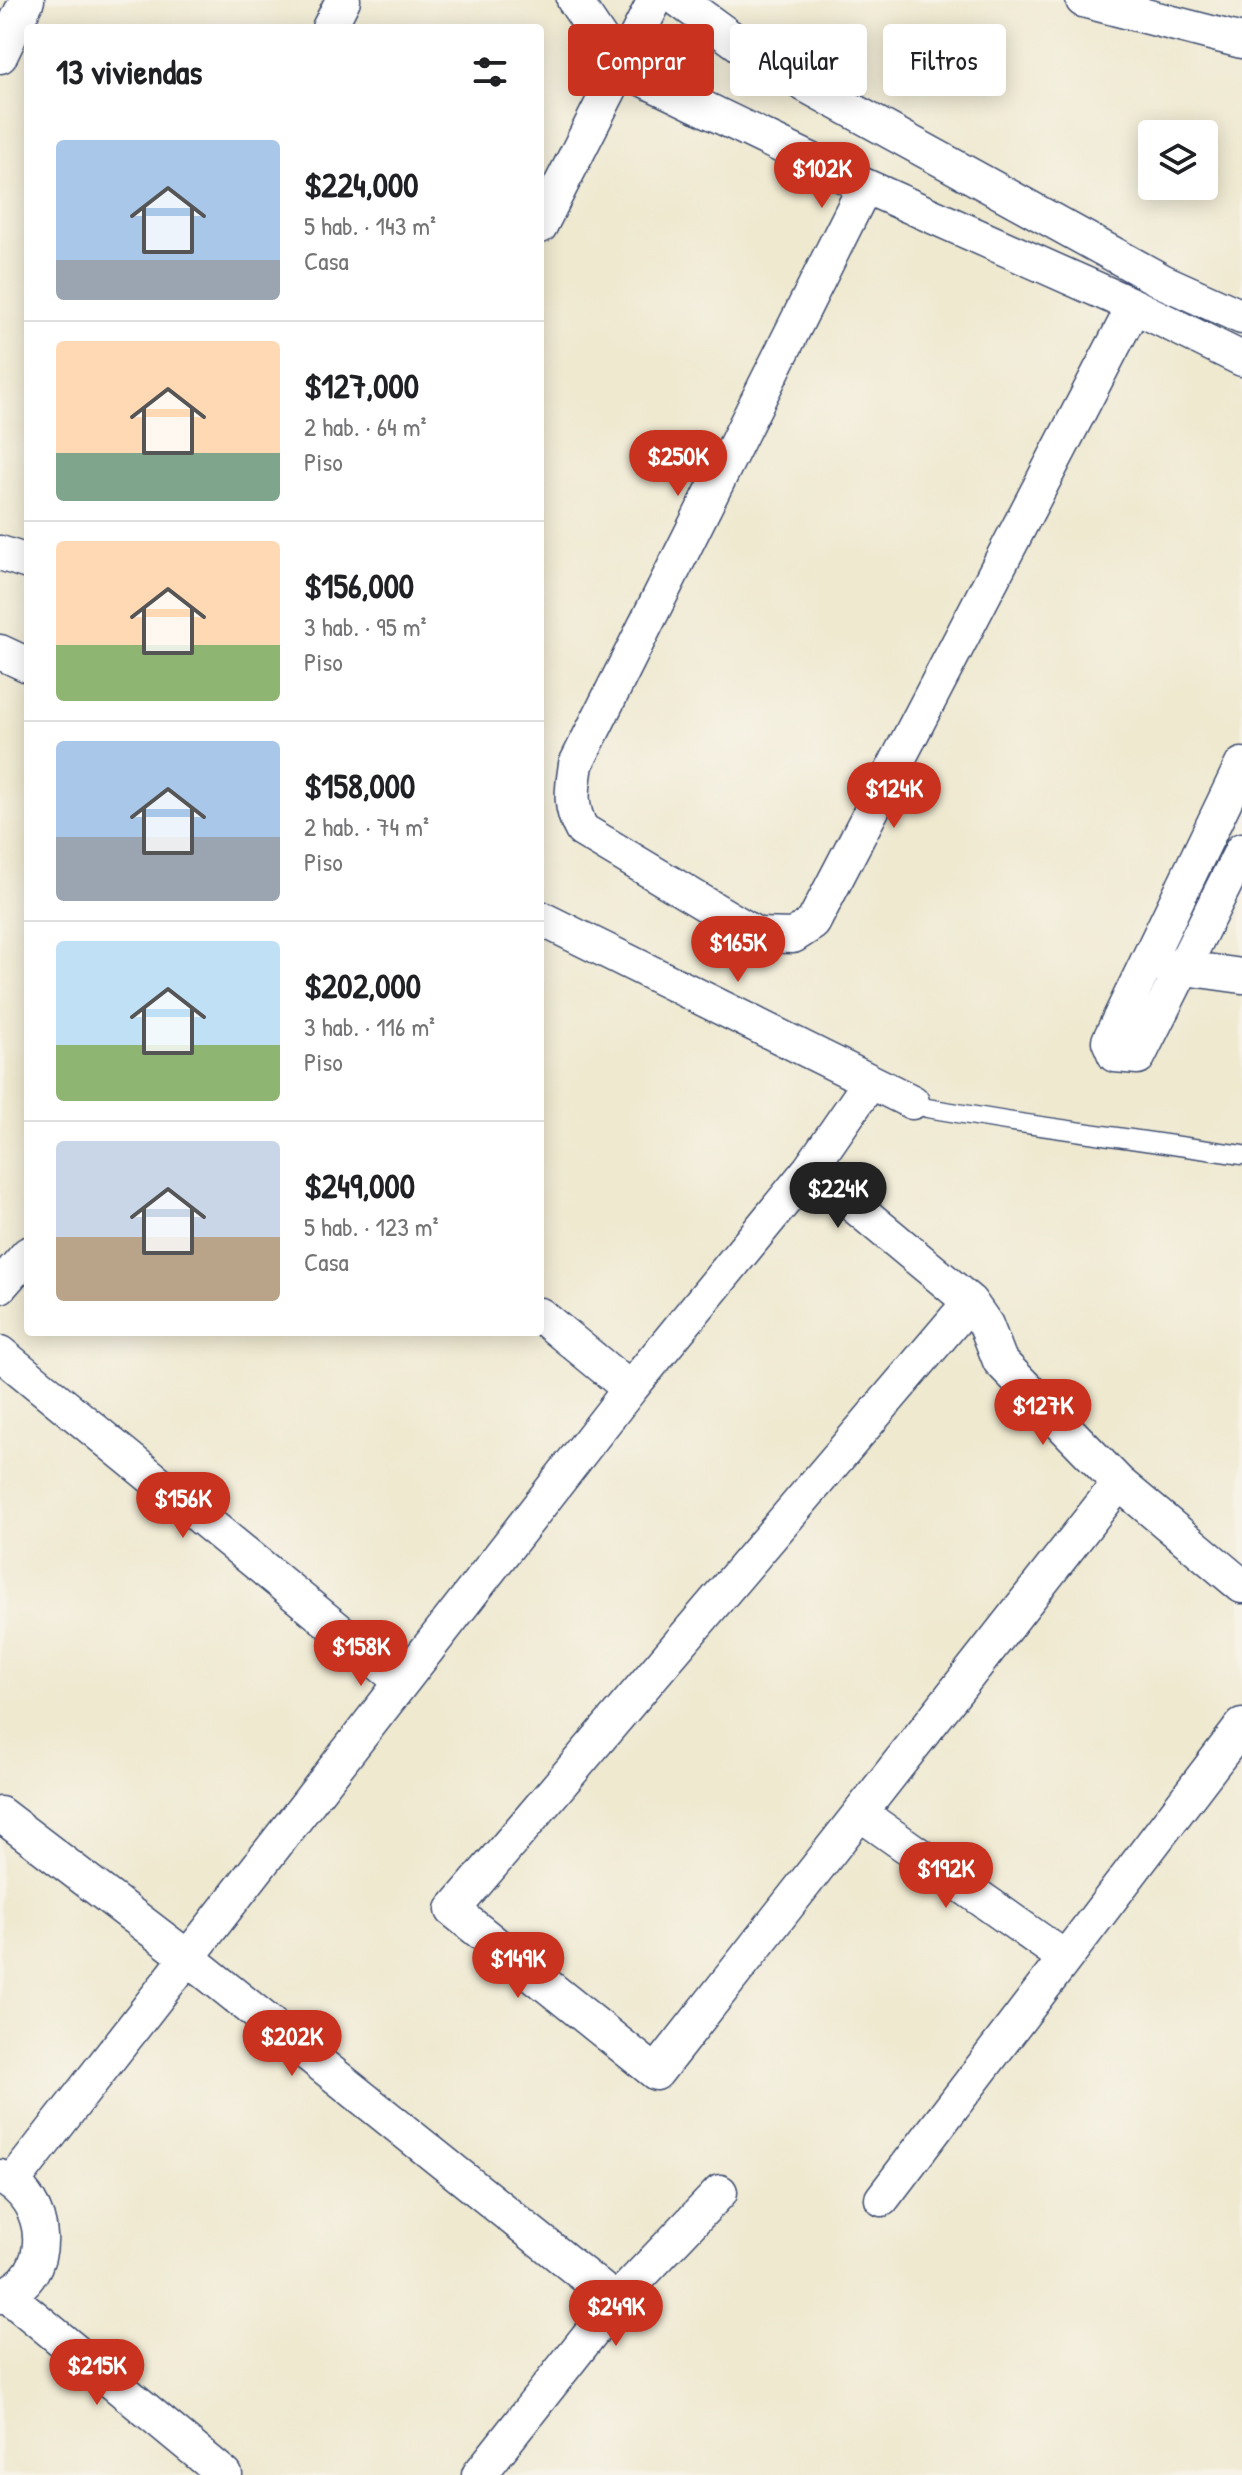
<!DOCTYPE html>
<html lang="es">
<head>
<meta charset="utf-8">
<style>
	:root { --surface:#fff; --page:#f2f2f2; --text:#202124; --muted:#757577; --line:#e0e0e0; --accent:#c8321e }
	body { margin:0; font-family:"Patrick Hand",sans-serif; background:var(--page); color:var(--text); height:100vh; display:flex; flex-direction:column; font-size:30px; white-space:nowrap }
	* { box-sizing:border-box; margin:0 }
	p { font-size:26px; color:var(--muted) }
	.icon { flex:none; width:44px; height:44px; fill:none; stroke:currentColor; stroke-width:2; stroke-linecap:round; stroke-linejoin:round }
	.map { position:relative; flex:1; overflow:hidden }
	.side { position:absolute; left:24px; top:24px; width:520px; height:1312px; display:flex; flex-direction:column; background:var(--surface); border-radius:8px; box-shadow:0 4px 20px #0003 }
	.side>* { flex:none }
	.top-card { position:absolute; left:568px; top:24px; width:554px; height:72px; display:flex; gap:16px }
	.fabs { position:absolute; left:1138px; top:120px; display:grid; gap:16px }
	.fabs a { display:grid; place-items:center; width:80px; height:80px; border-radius:8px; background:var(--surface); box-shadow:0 4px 20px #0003; font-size:40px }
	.price { position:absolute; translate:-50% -68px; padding:0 18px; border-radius:28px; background:var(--accent); color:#fff; font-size:26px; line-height:52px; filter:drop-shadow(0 2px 4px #0008) }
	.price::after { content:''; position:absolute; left:50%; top:48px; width:24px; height:18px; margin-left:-12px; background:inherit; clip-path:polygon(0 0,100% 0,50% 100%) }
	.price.active { background:#222; color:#fff }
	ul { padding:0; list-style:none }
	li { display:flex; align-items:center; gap:24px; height:200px; padding:0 32px }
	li+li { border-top:2px solid var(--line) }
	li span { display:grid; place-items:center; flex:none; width:224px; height:160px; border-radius:8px; color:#555 }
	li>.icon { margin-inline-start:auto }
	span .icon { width:96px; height:96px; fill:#fffc; stroke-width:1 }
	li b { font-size:34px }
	h2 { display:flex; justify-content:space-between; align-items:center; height:96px; padding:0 32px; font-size:34px }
	.chip { padding:0 28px; border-radius:8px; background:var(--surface); box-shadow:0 4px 20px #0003; font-size:28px; line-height:72px }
	.chip.active { background:var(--accent); color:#fff }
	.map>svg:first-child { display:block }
</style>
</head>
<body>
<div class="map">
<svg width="1242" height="2475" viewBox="0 0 1242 2475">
	<rect width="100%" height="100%" fill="#f7f3e8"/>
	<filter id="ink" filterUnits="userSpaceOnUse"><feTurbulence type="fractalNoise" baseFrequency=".0125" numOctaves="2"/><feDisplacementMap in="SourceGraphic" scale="16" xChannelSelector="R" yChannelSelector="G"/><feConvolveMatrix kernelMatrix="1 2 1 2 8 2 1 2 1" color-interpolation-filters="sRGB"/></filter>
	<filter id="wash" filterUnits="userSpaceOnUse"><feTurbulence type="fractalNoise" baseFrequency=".006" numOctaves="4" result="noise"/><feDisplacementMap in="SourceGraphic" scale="32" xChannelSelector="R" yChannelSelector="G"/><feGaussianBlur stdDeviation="1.8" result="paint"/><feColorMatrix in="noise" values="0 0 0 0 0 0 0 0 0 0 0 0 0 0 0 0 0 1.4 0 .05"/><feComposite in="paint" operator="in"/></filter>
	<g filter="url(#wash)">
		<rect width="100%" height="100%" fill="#efe9d0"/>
	</g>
	<g filter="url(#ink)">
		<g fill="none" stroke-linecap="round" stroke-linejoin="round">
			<defs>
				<path id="service" d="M912 1102 927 1108 1006 1121 1242 1155"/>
				<path id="minor" d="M574 0 620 68 865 186 1134 306 1242 359
					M679 0 764 62 1162 281 1242 317
					M1083 0 1242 41
					M329 28 343 0
					M0 56 27 0
					M865 186 576 764C572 790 569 807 582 830L757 935 793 936 813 923 1134 306
					M540 226 655 0
					M0 553 28 562
					M0 652 28 665
					M1242 765 1109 1041 1115 1055 1138 1057 1242 850
					M540 918 912 1102
					M1163 965 1242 976
					M810 1169 970 1302 986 1325 1000 1361 1119 1483 1242 1586
					M0 1286 28 1254
					M970 1302 453 1910 656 2073 1119 1483
					M540 1315 630 1389
					M0 1353 402 1682
					M0 1814 187 1957 616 2301
					M861 1814 1065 1958
					M0 2177C50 2198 57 2277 0 2296
					M13 2182 630 1389 810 1169 870 1082
					M882 2199 1242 1726
					M6 2294 225 2475
					M479 2475 616 2301 720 2192"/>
			</defs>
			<use href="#service" stroke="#3b4b6f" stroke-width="21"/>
			<use href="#minor" stroke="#3b4b6f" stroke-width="37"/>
			<use href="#service" stroke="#fff" stroke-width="18"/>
			<use href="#minor" stroke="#fff" stroke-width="34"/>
		</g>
	</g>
</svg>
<div class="fabs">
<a><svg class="icon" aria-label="layers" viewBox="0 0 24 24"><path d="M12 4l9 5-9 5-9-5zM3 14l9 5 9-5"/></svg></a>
</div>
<b class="price" style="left:822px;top:210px">$102K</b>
<b class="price" style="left:678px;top:498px">$250K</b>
<b class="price" style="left:894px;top:830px">$124K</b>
<b class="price" style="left:738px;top:984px">$165K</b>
<b class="price active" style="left:838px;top:1230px">$224K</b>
<b class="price" style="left:1043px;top:1447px">$127K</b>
<b class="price" style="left:183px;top:1540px">$156K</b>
<b class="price" style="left:361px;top:1688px">$158K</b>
<b class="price" style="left:946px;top:1910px">$192K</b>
<b class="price" style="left:518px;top:2000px">$149K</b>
<b class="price" style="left:292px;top:2078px">$202K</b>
<b class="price" style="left:616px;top:2348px">$249K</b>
<b class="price" style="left:97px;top:2407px">$215K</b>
<div class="top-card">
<a class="chip active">Comprar</a>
<a class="chip">Alquilar</a>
<a class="chip">Filtros</a>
</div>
<section class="side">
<h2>13 viviendas<svg class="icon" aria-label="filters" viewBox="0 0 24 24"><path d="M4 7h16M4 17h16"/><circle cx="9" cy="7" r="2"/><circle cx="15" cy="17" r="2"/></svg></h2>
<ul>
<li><span style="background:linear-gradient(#a9c7e8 75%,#9aa5b1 0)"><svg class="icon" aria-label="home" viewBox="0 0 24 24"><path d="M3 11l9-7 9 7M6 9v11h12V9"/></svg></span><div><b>$224,000</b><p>5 hab. · 143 m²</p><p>Casa</p></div></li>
<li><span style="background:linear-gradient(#ffd9b3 70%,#7fa58c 0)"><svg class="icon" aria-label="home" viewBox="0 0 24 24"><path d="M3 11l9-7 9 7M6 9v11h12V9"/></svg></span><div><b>$127,000</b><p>2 hab. · 64 m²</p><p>Piso</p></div></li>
<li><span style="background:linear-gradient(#ffd9b3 65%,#8fb573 0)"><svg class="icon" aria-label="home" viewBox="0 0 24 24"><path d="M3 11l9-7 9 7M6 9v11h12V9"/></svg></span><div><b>$156,000</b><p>3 hab. · 95 m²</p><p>Piso</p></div></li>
<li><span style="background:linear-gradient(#a9c7e8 60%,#9aa5b1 0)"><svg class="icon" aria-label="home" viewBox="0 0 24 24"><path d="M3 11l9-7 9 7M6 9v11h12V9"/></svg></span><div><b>$158,000</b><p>2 hab. · 74 m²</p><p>Piso</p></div></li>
<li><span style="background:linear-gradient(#bfe0f5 65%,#8fb573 0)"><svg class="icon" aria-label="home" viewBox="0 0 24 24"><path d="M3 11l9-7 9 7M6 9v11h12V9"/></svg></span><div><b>$202,000</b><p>3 hab. · 116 m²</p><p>Piso</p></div></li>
<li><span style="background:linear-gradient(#c9d6e8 60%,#b9a48a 0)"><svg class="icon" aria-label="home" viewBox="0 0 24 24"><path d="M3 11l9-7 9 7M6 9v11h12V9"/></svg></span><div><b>$249,000</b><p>5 hab. · 123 m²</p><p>Casa</p></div></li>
</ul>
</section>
</div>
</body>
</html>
